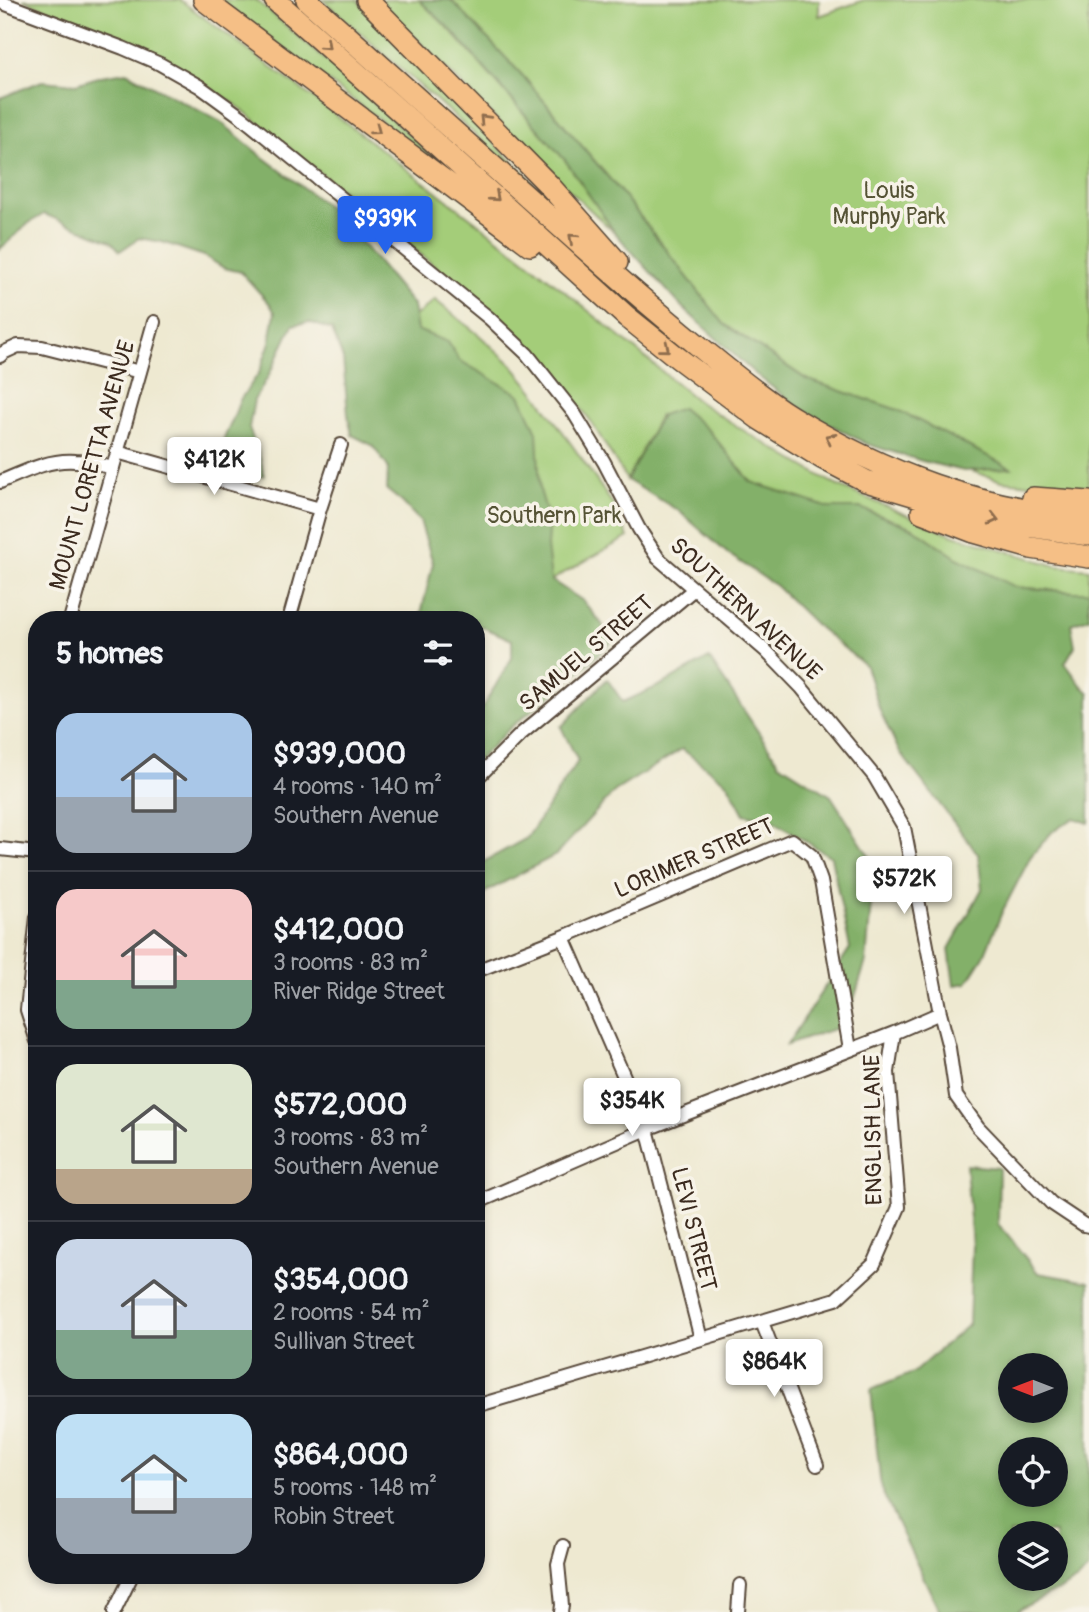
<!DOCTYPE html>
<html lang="en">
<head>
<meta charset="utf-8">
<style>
	:root { --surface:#171b24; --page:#242831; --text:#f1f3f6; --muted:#9ea1a6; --line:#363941; --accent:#2563eb }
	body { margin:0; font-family:Pangolin,sans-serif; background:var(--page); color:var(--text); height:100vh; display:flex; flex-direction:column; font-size:26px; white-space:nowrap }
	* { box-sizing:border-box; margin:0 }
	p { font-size:23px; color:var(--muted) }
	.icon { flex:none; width:38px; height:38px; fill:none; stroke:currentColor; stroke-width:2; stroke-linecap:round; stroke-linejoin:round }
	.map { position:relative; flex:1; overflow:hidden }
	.side { position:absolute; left:28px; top:611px; width:457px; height:973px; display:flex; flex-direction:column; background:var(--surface); border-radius:28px; box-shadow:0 4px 10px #0003 }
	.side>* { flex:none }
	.needle { width:46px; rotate:270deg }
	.fabs { position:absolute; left:998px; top:1353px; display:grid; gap:14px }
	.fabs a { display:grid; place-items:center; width:70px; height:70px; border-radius:50%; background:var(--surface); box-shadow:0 4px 10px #0003; font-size:35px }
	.price { position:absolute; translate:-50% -60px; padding:0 16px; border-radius:7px; background:#fff; color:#222; font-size:23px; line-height:46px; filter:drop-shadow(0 2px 4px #0008) }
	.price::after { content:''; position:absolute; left:50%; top:42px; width:21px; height:16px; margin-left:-10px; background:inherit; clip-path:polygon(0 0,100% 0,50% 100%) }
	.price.active { background:var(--accent); color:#fff }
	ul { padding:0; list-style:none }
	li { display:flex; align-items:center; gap:21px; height:175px; padding:0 28px }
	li+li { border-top:2px solid var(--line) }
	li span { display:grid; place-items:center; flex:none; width:196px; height:140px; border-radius:21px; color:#555 }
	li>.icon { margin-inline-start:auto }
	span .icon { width:84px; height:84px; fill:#fffc; stroke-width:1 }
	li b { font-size:30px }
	h2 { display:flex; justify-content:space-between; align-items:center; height:84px; padding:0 28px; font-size:30px }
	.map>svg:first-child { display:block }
</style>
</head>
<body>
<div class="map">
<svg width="1089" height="1612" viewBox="0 0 1089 1612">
	<rect width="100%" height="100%" fill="#f7f3e8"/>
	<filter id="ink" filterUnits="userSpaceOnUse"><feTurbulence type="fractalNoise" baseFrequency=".0143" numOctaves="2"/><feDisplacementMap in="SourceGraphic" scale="14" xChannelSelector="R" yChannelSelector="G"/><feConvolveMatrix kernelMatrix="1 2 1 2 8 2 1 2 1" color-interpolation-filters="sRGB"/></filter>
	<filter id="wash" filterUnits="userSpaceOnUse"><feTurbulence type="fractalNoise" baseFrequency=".00686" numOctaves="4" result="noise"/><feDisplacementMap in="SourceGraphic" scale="28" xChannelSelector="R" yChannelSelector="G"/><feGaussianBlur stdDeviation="1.57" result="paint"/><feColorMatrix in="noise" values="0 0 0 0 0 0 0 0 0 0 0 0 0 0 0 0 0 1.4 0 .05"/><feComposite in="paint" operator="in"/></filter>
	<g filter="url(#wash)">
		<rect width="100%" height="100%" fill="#eee9d1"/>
		<path fill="#a4cd79" stroke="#707c4c" stroke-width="2" d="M23 0H180L332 112 505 244 562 289 699 402 746 432 836 485 951 534 1056 566 1089 569V592H1074L1015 587 957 558 913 528 860 508H829L751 482 709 431 660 415 627 480 590 420 546 363 471 295 235 104 144 47Z
			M219 0H256L343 75 450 172Z
			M323 0H357L533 183 532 185Z
			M378 0H419L451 31 565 160 616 234 534 157Z
			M451 0H819V16L864 0H1089V488H1070L1002 481 916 453 724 324 624 196 522 75Z
			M435 300 479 335 511 364 536 394 574 448 612 503 628 537 519 598 393 334Z"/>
		<path fill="#83b069" stroke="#5f6d44" stroke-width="2" fill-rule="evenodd" d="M419 0H451L522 75 624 196 724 324 806 379 898 410 1011 468 964 471 922 461 867 444 799 408 753 372 682 307 616 234 565 160 452 31Z
			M126 72 221 122 260 155 338 214 413 305 417 330 448 342 459 360 520 395 537 432 540 490 549 520 547 546 551 580 583 601 602 624 611 643 571 679 511 727 476 762V718L512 658V640L476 624V620L416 619 421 614 433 563 420 521 402 502 387 490 388 467 372 445 352 435 348 415 343 359 332 330 309 322 293 325 268 377 254 400 249 428 260 458 264 476 242 474 226 467 220 447 232 421 240 400 259 373 270 342 275 313 270 304 241 272 224 268 204 256 162 242 139 238 120 251 111 241 44 214 29 223 0 249V98L42 81 76 84 101 76Z
			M682 408 709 431 751 482 829 508H860L913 528 957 558 1015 587 1074 592H1089V618L1071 624 1075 646 1065 663 1082 686 1089 693V823L1074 818 1052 832 1031 856 1002 912 984 956 967 983 954 985 949 949 982 889 978 854 899 751 880 711 866 666 816 625 776 586 727 553 679 511 627 480 661 415Z
			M709 658 779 763 831 796 871 859V903L866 961 846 1025 787 1045 850 948 831 857 770 819 744 814 728 784 682 749 615 791 556 855 476 897V866L527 838 578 761 561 727 607 679 623 702 663 684Z
			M966 1165 999 1168 998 1224 1038 1273 1089 1282V1569L1076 1581 1020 1609 1017 1612H940L881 1489 871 1390 913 1373 969 1324 972 1246ZM1010 1365H1055V1410H1010ZM1055 1449V1494H1010V1449ZM1055 1533V1578H1010V1533Z"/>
	</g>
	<g filter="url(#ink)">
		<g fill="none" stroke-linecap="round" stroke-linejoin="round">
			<defs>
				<path id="minor" d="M0 2 123 48 160 64 199 86 243 118 489 318 527 354 574 413 604 462 639 529 658 558 766 651 801 687 874 776 904 827 940 1013 949 1048 956 1096 978 1127 1051 1203 1084 1225 1089 1226
					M0 356 3 353 18 346 42 347 140 372
					M117 452 320 509
					M0 482C24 472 48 459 75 461 88 461 100 465 113 468
					M70 620 154 322
					M289 620 320 509 341 445
					M476 779 521 734 693 590
					M0 849 37 853
					M37 917 27 1010 37 1041
					M563 937 647 1129 701 1339
					M476 971 563 937 792 840 812 856 821 881 850 1049
					M476 1203 647 1129 894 1033
					M762 1322 817 1465
					M476 1406 836 1299 874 1264 899 1207 888 1072 894 1033 940 1013
					M114 1612 132 1575
					M561 1612 562 1605 558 1564 563 1546
					M738 1612 740 1585"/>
				<path id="trunk" d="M204 0 530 245
					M275 0 414 124 627 317 678 358 758 418 822 458 866 481 1003 522 1089 535
					M307 0C389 74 472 148 555 222 606 268 658 313 711 356 737 377 763 399 792 417 885 474 980 508 1089 518
					M367 0 548 184 617 262
					M1033 498 1089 502
					M922 512 974 532 1031 548 1089 557"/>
			</defs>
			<use href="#minor" stroke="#564739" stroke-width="16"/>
			<use href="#trunk" stroke="#564739" stroke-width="24"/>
			<use href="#minor" stroke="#fff" stroke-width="12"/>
			<use href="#trunk" stroke="#f5bf86" stroke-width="21"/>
		</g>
		<defs><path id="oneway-chevron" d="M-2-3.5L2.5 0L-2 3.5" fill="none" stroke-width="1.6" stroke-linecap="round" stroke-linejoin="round" transform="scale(1.75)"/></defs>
		<g stroke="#8f6d4d">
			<use href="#oneway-chevron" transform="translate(326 45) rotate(42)"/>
			<use href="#oneway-chevron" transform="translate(484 119) rotate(-134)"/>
			<use href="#oneway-chevron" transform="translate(376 130) rotate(37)"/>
			<use href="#oneway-chevron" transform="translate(495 197) rotate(42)"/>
			<use href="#oneway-chevron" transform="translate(573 238) rotate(-138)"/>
			<use href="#oneway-chevron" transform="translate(665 348) rotate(39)"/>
			<use href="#oneway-chevron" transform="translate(830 438) rotate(-151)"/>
			<use href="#oneway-chevron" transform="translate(994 519) rotate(14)"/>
		</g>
	</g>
	<g text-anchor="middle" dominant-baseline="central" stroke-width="7" stroke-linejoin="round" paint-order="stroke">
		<g font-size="23" fill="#555335" stroke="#f7f3e8">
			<text x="889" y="190">Louis<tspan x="889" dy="26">Murphy Park</tspan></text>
			<text x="554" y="515">Southern Park</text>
		</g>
		<g font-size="23" fill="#3b2a1e" stroke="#f7f3e8">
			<text transform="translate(92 465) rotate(-74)">MOUNT LORETTA AVENUE</text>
			<text transform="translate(746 609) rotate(43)">SOUTHERN AVENUE</text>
			<text transform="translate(586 653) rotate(-40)">SAMUEL STREET</text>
			<text transform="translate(694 858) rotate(-23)">LORIMER STREET</text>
			<text transform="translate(873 1130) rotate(-91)">ENGLISH LANE</text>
			<text transform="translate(694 1229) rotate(76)">LEVI STREET</text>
		</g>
	</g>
</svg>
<div class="fabs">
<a><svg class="needle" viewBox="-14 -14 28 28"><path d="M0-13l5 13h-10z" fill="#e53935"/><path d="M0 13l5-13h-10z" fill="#9ea1a6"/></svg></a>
<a><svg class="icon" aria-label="locate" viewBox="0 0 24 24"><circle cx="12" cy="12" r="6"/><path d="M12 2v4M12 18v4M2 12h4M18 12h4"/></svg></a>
<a><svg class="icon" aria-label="layers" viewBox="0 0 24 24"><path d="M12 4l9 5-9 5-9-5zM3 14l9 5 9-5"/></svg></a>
</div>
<b class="price active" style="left:385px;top:256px">$939K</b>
<b class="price" style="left:214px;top:497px">$412K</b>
<b class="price" style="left:904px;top:916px">$572K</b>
<b class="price" style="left:632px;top:1138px">$354K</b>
<b class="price" style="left:774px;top:1399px">$864K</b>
<section class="side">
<h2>5 homes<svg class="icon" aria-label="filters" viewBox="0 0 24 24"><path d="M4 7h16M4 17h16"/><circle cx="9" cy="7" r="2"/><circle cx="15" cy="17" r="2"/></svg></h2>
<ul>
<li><span style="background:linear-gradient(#a9c7e8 60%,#9aa5b1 0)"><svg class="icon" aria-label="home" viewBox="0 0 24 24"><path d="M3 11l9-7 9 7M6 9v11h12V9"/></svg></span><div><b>$939,000</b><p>4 rooms · 140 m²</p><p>Southern Avenue</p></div></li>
<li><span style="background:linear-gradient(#f6c9c9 65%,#7fa58c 0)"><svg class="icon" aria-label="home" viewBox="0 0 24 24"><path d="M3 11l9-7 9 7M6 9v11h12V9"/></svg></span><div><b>$412,000</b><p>3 rooms · 83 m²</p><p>River Ridge Street</p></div></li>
<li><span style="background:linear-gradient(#dfe7d0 75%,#b9a48a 0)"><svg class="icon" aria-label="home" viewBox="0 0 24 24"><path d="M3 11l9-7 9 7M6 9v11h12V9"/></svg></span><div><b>$572,000</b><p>3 rooms · 83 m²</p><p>Southern Avenue</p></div></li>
<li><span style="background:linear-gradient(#c9d6e8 65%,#7fa58c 0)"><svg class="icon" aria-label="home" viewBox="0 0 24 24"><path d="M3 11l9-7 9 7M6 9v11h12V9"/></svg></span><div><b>$354,000</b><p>2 rooms · 54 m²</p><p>Sullivan Street</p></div></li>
<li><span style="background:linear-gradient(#bfe0f5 60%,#9aa5b1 0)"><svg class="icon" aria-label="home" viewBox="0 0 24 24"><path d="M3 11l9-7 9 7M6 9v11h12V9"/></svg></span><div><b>$864,000</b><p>5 rooms · 148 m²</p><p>Robin Street</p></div></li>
</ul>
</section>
</div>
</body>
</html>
